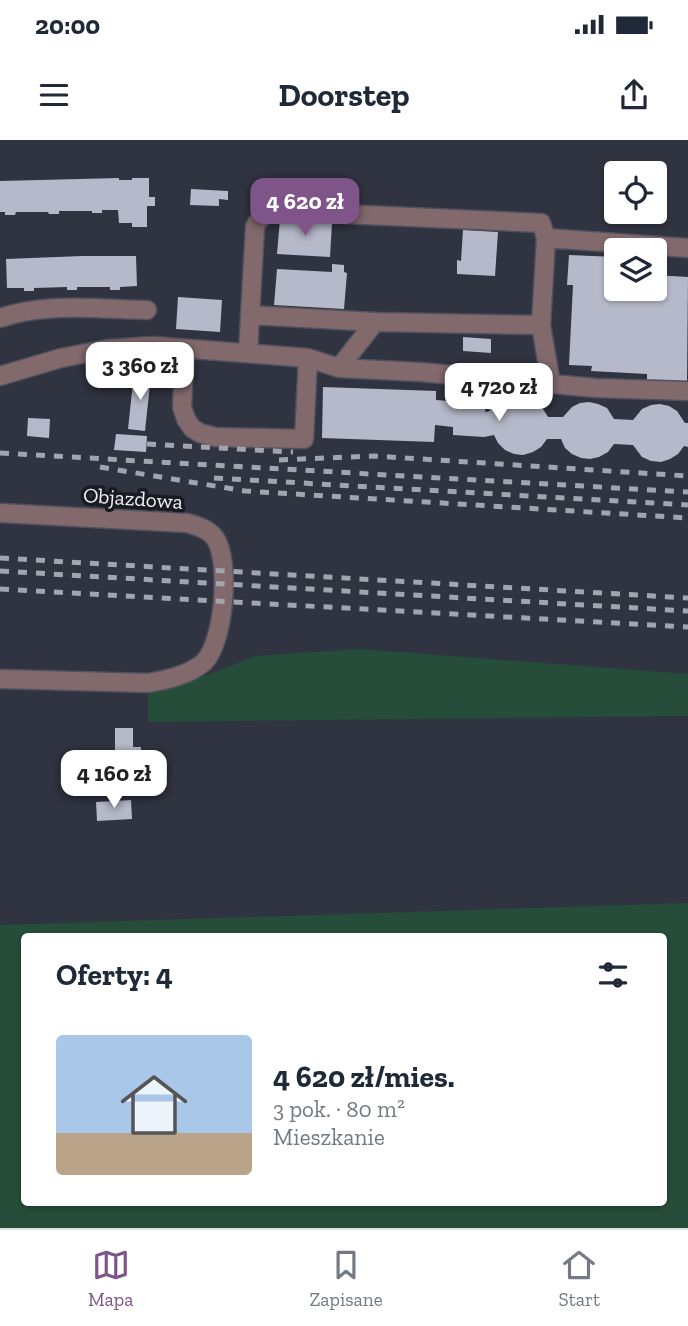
<!DOCTYPE html>
<html lang="pl">
<head>
<meta charset="utf-8">
<style>
	:root { --surface:#fff; --page:#f2f2f3; --text:#1f2937; --muted:#747a83; --line:#e0e1e3; --accent:#7f5489 }
	body { margin:0; font-family:"Zilla Slab",serif; background:var(--page); color:var(--text); height:100vh; display:flex; flex-direction:column; font-size:26px; white-space:nowrap }
	* { box-sizing:border-box; margin:0 }
	p { font-size:23px; color:var(--muted) }
	.icon { flex:none; width:38px; height:38px; fill:none; stroke:currentColor; stroke-width:2; stroke-linecap:round; stroke-linejoin:round }
	.map { position:relative; flex:1; overflow:hidden }
	.panel { position:absolute; left:21px; top:793px; width:646px; height:273px; display:flex; flex-direction:column; background:var(--surface); border-radius:7px; box-shadow:0 2px 5px #0004 }
	.panel>* { flex:none }
	.tools { position:absolute; left:604px; top:21px; display:grid; gap:14px }
	.tools a { display:grid; place-items:center; width:63px; height:63px; border-radius:7px; background:var(--surface); box-shadow:0 2px 5px #0004; font-size:35px }
	.price { position:absolute; translate:-50% -60px; padding:0 16px; border-radius:14px; background:#fff; color:#222; font-size:23px; line-height:46px; filter:drop-shadow(0 2px 4px #0008) }
	.price::after { content:''; position:absolute; left:50%; top:42px; width:21px; height:16px; margin-left:-10px; background:inherit; clip-path:polygon(0 0,100% 0,50% 100%) }
	.price.on { background:var(--accent); color:#fff }
	ul { padding:0; list-style:none }
	li { display:flex; align-items:center; gap:21px; height:175px; padding:0 35px }
	li+li { border-top:2px solid var(--line) }
	li span { display:grid; place-items:center; flex:none; width:196px; height:140px; border-radius:7px; color:#555 }
	li>.icon { margin-inline-start:auto }
	span .icon { width:84px; height:84px; fill:#fffc; stroke-width:1 }
	li b { font-size:30px }
	h2 { display:flex; justify-content:space-between; align-items:center; height:84px; padding:0 35px; font-size:30px }
	.status { display:flex; justify-content:space-between; align-items:center; height:49px; padding:0 35px; background:var(--surface); direction:ltr }
	.status svg { height:19px; fill:currentColor }
	header { display:flex; justify-content:space-between; align-items:center; height:91px; padding:0 35px; background:var(--surface); font-size:32px; font-weight:700 }
	.tabs { display:flex; justify-content:space-around; align-items:center; height:98px; border-top:2px solid var(--line); background:var(--surface); font-size:19px; color:var(--muted) }
	.tabs a { display:grid; justify-items:center; gap:4px }
	.tabs .on { color:var(--accent) }
	.map>svg:first-child { display:block }
</style>
</head>
<body>
<div class="status"><b>20:00</b><svg viewBox="0 0 49 12"><path d="M0 12V9h3v3zM5 12V6h3v6zM10 12V3h3v9zM15 12V0h3v12zM26 1h20v11H26zM47 4h2v5h-2z"/></svg></div>
<header><svg class="icon" aria-label="menu" viewBox="0 0 24 24"><path d="M4 6h16M4 12h16M4 18h16"/></svg>Doorstep<svg class="icon" aria-label="share" viewBox="0 0 24 24"><path d="M12 15V3M7 8l5-5 5 5M5 13v7h14v-7"/></svg></header>
<div class="map">
<svg width="688" height="1088" viewBox="0 0 688 1088">
	<rect width="100%" height="100%" fill="#303340"/>
	<path fill="#264d39" fill-rule="evenodd" d="M360 509 688 534V576L148 582V553L178 546 256 516Z
		M688 763V1088H0V785ZM24 796H663V1062H24Z"/>
	<path fill="#b6b9c9" d="M119 38V40H132V38H149V57H155V66H147V87H132V83H119L118 70H102V73H92V71H59V74H49L48 72H16L15 75H5V72H0V41Z
		M191 49 228 51V60L219 59V66L190 65Z
		M280 79 332 83 330 117 277 114Z
		M463 90 498 92 495 136 457 134V120L461 121Z
		M569 115 616 117V149H654V135L688 137 687 243 647 241V234L591 231 592 226 569 225 573 145H567Z
		M82 116H136L137 146 120 147V150H110V147H77V150H67V147L34 148V151H24V148H7L6 119Z
		M332 124 344 125V132L347 133 344 169 274 165 277 129 332 132Z
		M178 157 222 160 220 192 176 189Z
		M463 197 491 199V213L463 211Z
		M134 233 151 235 145 291 128 289Z
		M323 247 436 251V260L486 264 485 272 490 271 487 265 502 257 505 262 513 258 522 257 531 259 540 264 548 277H563L572 267 580 263 589 262 598 264 607 268 614 279 633 280 642 269 651 265 660 264 669 266 677 271 685 283H688V307L684 306 678 314 670 319 661 322 651 321 642 317 633 305 614 304 608 312 599 317 590 319 581 318 572 314 565 308 561 299H547L541 307 533 312 523 315 514 314 505 310 498 303 494 295 484 297 453 295V287L435 285 434 302 322 298Z
		M28 278 50 279 49 298 27 296Z
		M116 294 147 296 146 312 114 310Z
		M115 588H133V607H141V619H133V637H115Z
		M131 660 132 679 97 681 96 662Z"/>
	<g fill="none" stroke-linecap="round" stroke-linejoin="round">
		<defs>
			<path id="minor" d="M250 175 375 182
				M0 178C47 162 98 169 147 170
				M541 185 551 244
				M185 209 182 267 186 279 192 288 200 293 215 297 304 299 308 218
				M248 213 255 87C259 77 265 74 276 71L541 83 546 98
				M339 228 375 182 541 185 546 98 688 108
				M0 236 61 218 107 209 153 206 308 218 339 228 420 232 596 248 688 251
				M0 373 187 383C198 386 208 389 215 398 231 421 224 503 204 522 190 535 166 540 148 543L0 539"/>
		</defs>
		<use href="#minor" stroke="#4f515e" stroke-width="21"/>
		<use href="#minor" stroke="#82696c" stroke-width="18"/>
		<path stroke="#a2a4ae" stroke-width="5" stroke-dasharray="9 9" stroke-linecap="butt" d="M147 304 293 312
			M0 313 688 352
			M279 320 374 316 688 336
			M100 327 245 351 688 378
			M214 338 688 365
			M0 418 688 458
			M0 431 688 471
			M0 449 688 487"/>
	</g>
	<g text-anchor="middle" dominant-baseline="central" stroke-width="7" stroke-linejoin="round" paint-order="stroke">
		<g font-size="21" fill="#eff1f9" stroke="#1a1b21">
			<text transform="translate(133 358) rotate(4)">Objazdowa</text>
		</g>
	</g>
</svg>
<div class="tools">
<a><svg class="icon" aria-label="locate" viewBox="0 0 24 24"><circle cx="12" cy="12" r="6"/><path d="M12 2v4M12 18v4M2 12h4M18 12h4"/></svg></a>
<a><svg class="icon" aria-label="layers" viewBox="0 0 24 24"><path d="M12 4l9 5-9 5-9-5zM3 14l9 5 9-5"/></svg></a>
</div>
<b class="price on" style="left:305px;top:98px">4 620 zł</b>
<b class="price" style="left:140px;top:262px">3 360 zł</b>
<b class="price" style="left:499px;top:283px">4 720 zł</b>
<b class="price" style="left:114px;top:670px">4 160 zł</b>
<section class="panel">
<h2>Oferty: 4<svg class="icon" aria-label="filters" viewBox="0 0 24 24"><path d="M4 7h16M4 17h16"/><circle cx="9" cy="7" r="2"/><circle cx="15" cy="17" r="2"/></svg></h2>
<ul>
<li><span style="background:linear-gradient(#a9c7e8 70%,#b9a48a 0)"><svg class="icon" aria-label="home" viewBox="0 0 24 24"><path d="M3 11l9-7 9 7M6 9v11h12V9"/></svg></span><div><b>4 620 zł/mies.</b><p>3 pok. · 80 m²</p><p>Mieszkanie</p></div></li>
</ul>
</section>
</div>
<nav class="tabs">
<a class="on"><svg class="icon" aria-label="map" viewBox="0 0 24 24"><path d="M3 6l6-2 6 2 6-2v14l-6 2-6-2-6 2zM9 4v14M15 6v14"/></svg>Mapa</a>
<a><svg class="icon" aria-label="saved" viewBox="0 0 24 24"><path d="M7 4h10v16l-5-4-5 4z"/></svg>Zapisane</a>
<a><svg class="icon" aria-label="home" viewBox="0 0 24 24"><path d="M3 11l9-7 9 7M6 9v11h12V9"/></svg>Start</a>
</nav>
</body>
</html>
